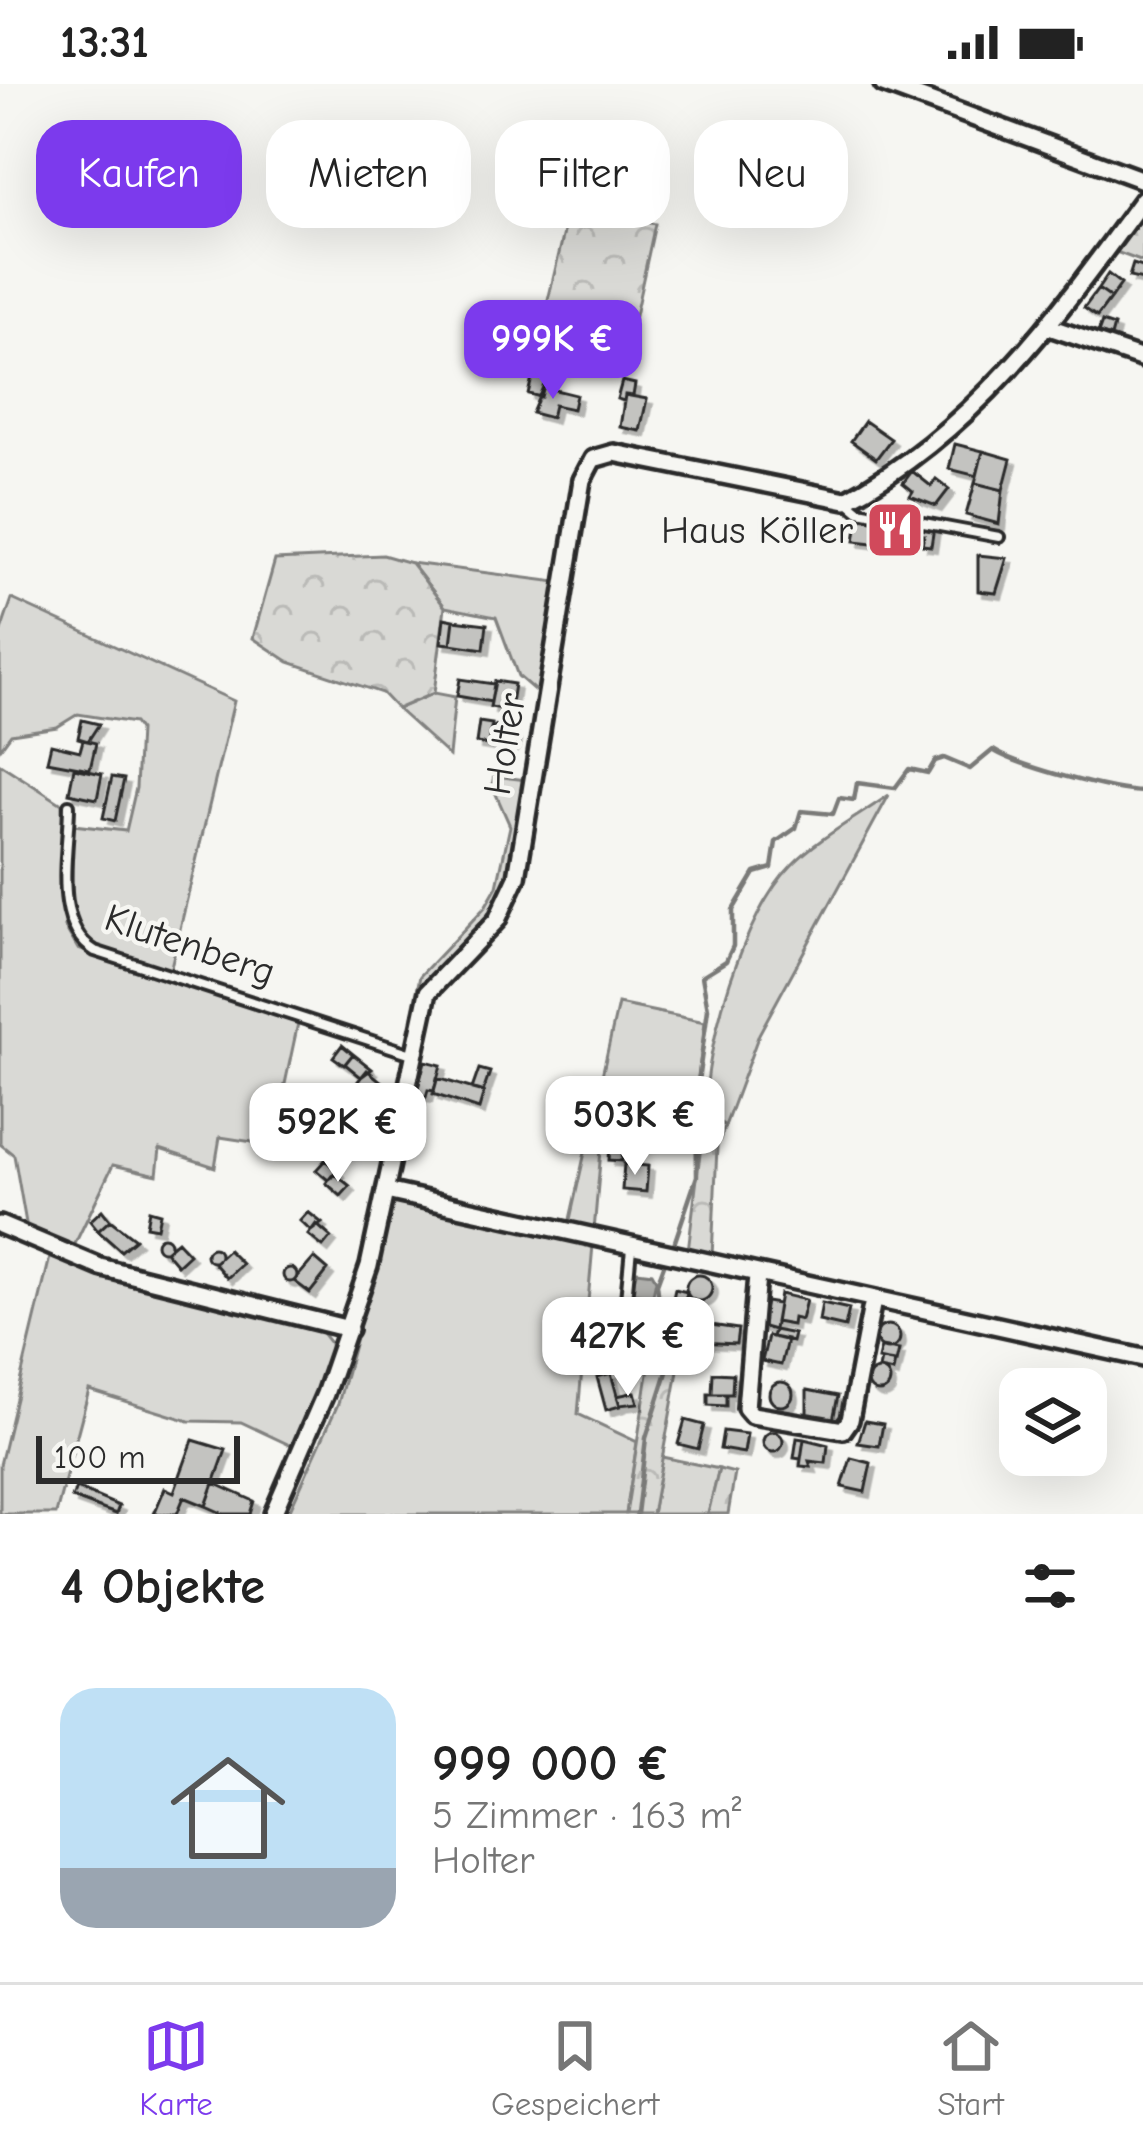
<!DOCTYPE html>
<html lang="de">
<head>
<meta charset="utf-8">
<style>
	:root { --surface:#fff; --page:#f6f6f6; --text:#222; --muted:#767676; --line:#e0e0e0; --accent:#7c3aed }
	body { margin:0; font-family:"Comic Neue",sans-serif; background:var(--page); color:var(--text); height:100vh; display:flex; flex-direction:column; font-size:45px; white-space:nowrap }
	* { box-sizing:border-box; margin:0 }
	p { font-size:39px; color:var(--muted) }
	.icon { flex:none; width:66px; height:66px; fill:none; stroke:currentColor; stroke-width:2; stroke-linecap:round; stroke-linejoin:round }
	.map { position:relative; height:1430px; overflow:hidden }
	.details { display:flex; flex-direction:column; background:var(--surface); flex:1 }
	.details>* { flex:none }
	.hud { position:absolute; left:36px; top:36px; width:1071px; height:108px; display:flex; gap:24px }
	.fabs { position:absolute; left:999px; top:1284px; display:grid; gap:24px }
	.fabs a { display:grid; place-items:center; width:108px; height:108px; border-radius:24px; background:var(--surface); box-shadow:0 12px 48px #0002; font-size:60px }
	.scale { position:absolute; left:36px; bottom:30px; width:204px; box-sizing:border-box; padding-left:12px; border:6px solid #2b2b2b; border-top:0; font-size:33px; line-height:42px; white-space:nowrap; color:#2b2b2b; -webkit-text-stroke:9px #f6f6f2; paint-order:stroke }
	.price { position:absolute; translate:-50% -102px; padding:0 27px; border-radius:24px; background:#fff; color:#222; font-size:39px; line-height:78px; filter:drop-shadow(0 3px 6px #0008) }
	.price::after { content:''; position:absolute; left:50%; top:72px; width:36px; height:27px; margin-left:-18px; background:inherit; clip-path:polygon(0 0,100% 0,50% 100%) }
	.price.on { background:var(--accent); color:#fff }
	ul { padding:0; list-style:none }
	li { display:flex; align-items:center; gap:36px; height:300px; padding:0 60px }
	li+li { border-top:3px solid var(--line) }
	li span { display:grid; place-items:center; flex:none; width:336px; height:240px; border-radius:36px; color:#555 }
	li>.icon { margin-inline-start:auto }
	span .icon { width:144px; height:144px; fill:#fffc; stroke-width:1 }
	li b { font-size:51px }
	h2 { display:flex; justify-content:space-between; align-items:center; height:144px; padding:0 60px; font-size:51px }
	.chip { padding:0 42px; border-radius:36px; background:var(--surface); box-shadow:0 12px 48px #0002; font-size:42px; line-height:108px }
	.chip.on { background:var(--accent); color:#fff }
	.status { display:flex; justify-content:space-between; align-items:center; height:84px; padding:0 60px; background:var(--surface); direction:ltr }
	.status svg { height:33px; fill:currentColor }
	.tabs { display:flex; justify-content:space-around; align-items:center; height:168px; border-top:3px solid var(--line); background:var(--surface); font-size:33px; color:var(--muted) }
	.tabs a { display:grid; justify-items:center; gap:6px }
	.tabs .on { color:var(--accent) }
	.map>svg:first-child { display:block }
</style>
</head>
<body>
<div class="status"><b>13:31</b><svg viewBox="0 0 49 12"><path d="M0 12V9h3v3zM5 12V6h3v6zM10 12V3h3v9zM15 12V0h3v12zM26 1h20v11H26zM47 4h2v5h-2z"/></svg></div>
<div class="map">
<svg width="1143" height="1430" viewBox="0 0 1143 1430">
	<defs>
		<pattern id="forest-crowns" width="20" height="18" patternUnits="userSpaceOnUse" patternTransform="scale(3)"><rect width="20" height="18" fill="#d9d9d5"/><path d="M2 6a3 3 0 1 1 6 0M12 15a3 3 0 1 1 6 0" fill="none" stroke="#babab7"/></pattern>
		<pattern id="water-waves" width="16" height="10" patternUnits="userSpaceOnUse" patternTransform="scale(3)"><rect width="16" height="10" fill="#aeaeab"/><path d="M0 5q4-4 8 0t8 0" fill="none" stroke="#8e8e8b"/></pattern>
		<filter id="shadow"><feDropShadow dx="5.5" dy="5.5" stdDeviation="0" flood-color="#0004"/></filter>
	</defs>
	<rect width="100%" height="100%" fill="#f6f6f2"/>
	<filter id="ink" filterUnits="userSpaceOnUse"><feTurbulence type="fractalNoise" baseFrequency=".00833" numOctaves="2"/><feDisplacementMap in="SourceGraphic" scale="24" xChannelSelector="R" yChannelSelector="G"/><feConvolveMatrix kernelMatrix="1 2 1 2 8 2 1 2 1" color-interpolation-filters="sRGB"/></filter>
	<g filter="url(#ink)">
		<path fill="#d9d9d5" stroke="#828280" stroke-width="3" d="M411 479 557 498 541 612 518 592 496 533 445 523Z
			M12 515 234 617 170 887 107 868 76 847 70 814 73 741 126 747 136 704 139 646 134 639 78 630 57 643 11 650 0 665V550Z
			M434 609 455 613 449 672 397 625Z
			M0 680 62 720 65 843 78 865 298 939 272 1061 220 1053 215 1083 160 1065 157 1091 113 1081 73 1164 27 1145 14 1071 0 1060Z
			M494 692 527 696C520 738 522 800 493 833 462 870 426 888 411 936L420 892 485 823 497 802 510 742 492 701Z
			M889 711 759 950 725 1042 705 1029C705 961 743 830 792 781 818 754 858 733 889 711Z
			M618 920 705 938 690 1059 602 1054 594 1147 569 1140Z
			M393 1116 593 1161 578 1330 637 1358 626 1430H288L338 1320Z
			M51 1169 315 1240 330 1259 331 1271 294 1363 241 1338 189 1337 89 1306 56 1430H0V1381Z
			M662 1373 719 1385 708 1430H652Z"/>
		<path fill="url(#forest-crowns)" stroke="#828280" stroke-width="3" d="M570 123 655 140 624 282 534 276Z
			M1143 133V178L1116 168Z
			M383 471 411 479 445 523 434 609 397 625 382 609 289 578 253 554 275 476Z
			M705 1029 725 1042 717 1063 712 1173 688 1167Z
			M656 1239 686 1243 652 1430H626Z
			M719 1385 735 1389 728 1430H708Z"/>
		<path fill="url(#water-waves)" stroke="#7a7a78" stroke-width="3" d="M637 1187 652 1189 656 1196 651 1220 640 1224 628 1202Z"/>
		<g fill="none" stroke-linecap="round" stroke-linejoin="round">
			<path stroke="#7a7a78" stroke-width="4.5" d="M673 1163 697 1092 696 1012 708 925 702 892 726 877 733 862V826L755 789 772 784 776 758 796 744 801 727 833 730 839 714 854 716 857 699 895 704 909 685 928 689 935 677 944 674 970 685 993 666C1018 682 1111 707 1143 708
				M637 1430 646 1354 667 1288 657 1200 664 1181"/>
		</g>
		<path fill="#c3c3c0" stroke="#2b2b2b" stroke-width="3" filter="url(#shadow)" d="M1133 180 1143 183V196L1129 193Z
			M1108 190 1121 200 1111 214 1098 205Z
			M1098 205 1111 214 1097 233 1084 224Z
			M1102 238 1114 242 1111 253 1098 249Z
			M589 255 607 260 604 274 585 269Z
			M534 286 547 289 541 313 528 310Z
			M622 297 635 300 633 312 625 311 624 317 617 315Z
			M543 303 576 311 573 325 554 321 551 334 532 329Z
			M625 311 647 315 640 347 620 343Z
			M865 337 891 355 876 375 851 357Z
			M955 360 983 367 977 392 949 385Z
			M983 367 1011 375 1003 406 975 399Z
			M912 387 931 402 936 395 949 405 936 422 910 412 913 407 903 399Z
			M975 399 1003 406 999 440 966 431Z
			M859 430 934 443 931 462 922 461 924 451 905 448 883 453 882 460 855 457Z
			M978 471 1007 474 996 509 978 507Z
			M444 534 454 536 451 560 441 559Z
			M454 536 487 540 484 565 451 560Z
			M460 595 494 600 491 618 457 612Z
			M495 597 514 600 510 626 490 623Z
			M82 636 99 640 88 657 78 654Z
			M479 638 492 640 488 661 476 659Z
			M489 653a13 13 0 1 1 26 0a13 13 0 1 1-26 0Z
			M83 656 96 659 90 685 47 677 51 660 80 667Z
			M74 684 102 690 97 715 69 709Z
			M112 693 124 695 115 737 103 734Z
			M342 961 353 970 344 981 333 973Z
			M353 970 372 985 361 993 345 980Z
			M425 977 441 981 434 1007 428 1006 426 1013 416 1011Z
			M479 985 490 988 483 1008 472 1005Z
			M367 986 382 998 373 1009 358 997Z
			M437 994 484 1008 479 1025 433 1010Z
			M331 1039a10 10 0 1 1 20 0a10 10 0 1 1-20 0Z
			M352 1038 366 1051 357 1062 342 1048Z
			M610 1060 623 1061 622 1077 609 1076Z
			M325 1076 339 1088 328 1096 316 1086Z
			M624 1080 648 1082 646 1108 622 1106Z
			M334 1089 350 1102 341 1112 326 1099Z
			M102 1126 110 1136 98 1147 90 1137Z
			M149 1126 160 1129 157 1144 146 1142Z
			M308 1128 322 1139 311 1147 300 1137Z
			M110 1136 135 1155 121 1167 98 1147Z
			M316 1140 331 1153 323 1163 308 1151Z
			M156 1160a7 7 0 1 1 14 0a7 7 0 1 1-14 0Z
			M177 1157 189 1170 177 1181 165 1167Z
			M206 1171a7 7 0 1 1 14 0a7 7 0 1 1-14 0Z
			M228 1166 242 1180 227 1194 214 1179Z
			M314 1174 328 1186 310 1209 294 1197Z
			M283 1191a7 7 0 1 1 14 0a7 7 0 1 1-14 0Z
			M686 1204a13 13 0 1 1 26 0a13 13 0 1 1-26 0Z
			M675 1205 687 1208 684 1222 672 1219Z
			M780 1210 806 1216 801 1236 793 1234 792 1241 775 1238Z
			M766 1218 778 1220 774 1246 760 1242Z
			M822 1219 849 1225 845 1243 819 1237Z
			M876 1253a12 12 0 1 1 24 0a12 12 0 1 1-24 0Z
			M711 1241 738 1245 736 1260 700 1258 702 1246 710 1247Z
			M774 1246 794 1250 792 1258 772 1253Z
			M768 1252 787 1256 781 1281 762 1277Z
			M595 1266a12 12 0 1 1 24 0a12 12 0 1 1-24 0Z
			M881 1263 899 1266 896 1279 878 1275Z
			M881 1276 895 1278 893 1288 879 1285Z
			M868 1297a11 11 0 1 1 22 0a11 11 0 1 1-22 0Z
			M611 1289 620 1322 606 1326 597 1293Z
			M713 1289 733 1290 732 1310H712Z
			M769 1310a12 12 0 1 1 24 0a12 12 0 1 1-24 0Z
			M807 1306 838 1312 833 1336 807 1331Z
			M635 1308 638 1319 620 1321 617 1312Z
			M708 1310H726V1322L708 1321Z
			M685 1336 704 1341 698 1365 678 1360Z
			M865 1337 883 1340 879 1362 858 1359Z
			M723 1347 747 1350 744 1369 720 1365Z
			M763 1358a10 10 0 1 1 20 0a10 10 0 1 1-20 0Z
			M797 1354 804 1355 801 1375 794 1374Z
			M804 1355 828 1361 826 1379 809 1377 811 1383 800 1382Z
			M193 1356 226 1366 206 1422 184 1413 177 1430H154L165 1404 174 1408Z
			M851 1374 871 1379 865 1408 842 1403Z
			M214 1399 254 1417 250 1430H224L206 1422Z
			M76 1404 119 1422 116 1430 72 1414Z"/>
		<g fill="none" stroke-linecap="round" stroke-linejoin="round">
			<defs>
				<path id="lane" d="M847 417 859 427 999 453
					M69 721C69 767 51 840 95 867L412 970
					M623 1246 631 1164"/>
				<path id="street" d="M883 0 1143 96
					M1049 243 1143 275
					M386 1107 1143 1274
					M0 1141 100 1183 349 1245
					M757 1191 746 1324 752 1331 843 1346 850 1336 873 1216
					M273 1430 325 1310 369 1182 428 908 497 836 517 793 582 396 593 375 614 369 846 416C974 348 1059 230 1143 115"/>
			</defs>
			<use href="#lane" stroke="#2b2b2b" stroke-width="16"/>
			<use href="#street" stroke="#2b2b2b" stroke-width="24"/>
			<path stroke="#2b2b2b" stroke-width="3" stroke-dasharray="3 9" stroke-linecap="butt" d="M692 1021H704"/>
			<use href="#lane" stroke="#f6f6f2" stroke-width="8"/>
			<use href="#street" stroke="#f6f6f2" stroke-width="15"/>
		</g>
	</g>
	<defs>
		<symbol id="restaurant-square" viewBox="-11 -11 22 22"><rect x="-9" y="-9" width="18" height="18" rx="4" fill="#d1495b" stroke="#f6f6f2"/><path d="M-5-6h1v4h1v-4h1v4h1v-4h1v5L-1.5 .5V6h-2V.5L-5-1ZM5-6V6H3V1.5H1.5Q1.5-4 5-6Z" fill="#fff"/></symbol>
	</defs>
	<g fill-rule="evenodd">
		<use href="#restaurant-square" x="862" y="413" width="66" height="66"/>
	</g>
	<g text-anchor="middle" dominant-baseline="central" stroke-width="9" stroke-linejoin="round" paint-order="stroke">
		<g font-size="39" fill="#2b2b2b" stroke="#f6f6f2" text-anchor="end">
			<text x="853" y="446">Haus Köller</text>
		</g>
		<g font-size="39" fill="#2b2b2b" stroke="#f6f6f2">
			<text transform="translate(505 660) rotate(-81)">Holter</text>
			<text transform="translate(190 861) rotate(19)">Klutenberg</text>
		</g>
	</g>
</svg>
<div class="fabs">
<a><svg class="icon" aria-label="layers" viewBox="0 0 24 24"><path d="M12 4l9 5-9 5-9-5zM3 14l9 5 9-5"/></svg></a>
</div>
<div class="scale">100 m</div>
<b class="price on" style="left:553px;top:318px">999K €</b>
<b class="price" style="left:635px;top:1094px">503K €</b>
<b class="price" style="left:338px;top:1101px">592K €</b>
<b class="price" style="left:628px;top:1315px">427K €</b>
<div class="hud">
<a class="chip on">Kaufen</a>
<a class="chip">Mieten</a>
<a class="chip">Filter</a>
<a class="chip">Neu</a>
</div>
</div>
<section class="details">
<h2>4 Objekte<svg class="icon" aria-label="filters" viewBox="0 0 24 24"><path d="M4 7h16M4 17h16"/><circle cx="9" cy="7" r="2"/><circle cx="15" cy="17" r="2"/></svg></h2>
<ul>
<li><span style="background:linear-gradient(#bfe0f5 75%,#9aa5b1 0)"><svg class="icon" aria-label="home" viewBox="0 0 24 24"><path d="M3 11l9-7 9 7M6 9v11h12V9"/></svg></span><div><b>999 000 €</b><p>5 Zimmer · 163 m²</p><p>Holter</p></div></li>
</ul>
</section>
<nav class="tabs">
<a class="on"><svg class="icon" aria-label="map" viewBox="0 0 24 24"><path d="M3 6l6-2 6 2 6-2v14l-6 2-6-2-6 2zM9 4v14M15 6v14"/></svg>Karte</a>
<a><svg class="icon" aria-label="saved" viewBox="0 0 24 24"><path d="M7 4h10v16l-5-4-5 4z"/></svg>Gespeichert</a>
<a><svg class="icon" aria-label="home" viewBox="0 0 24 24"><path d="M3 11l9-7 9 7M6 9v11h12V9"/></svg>Start</a>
</nav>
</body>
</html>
